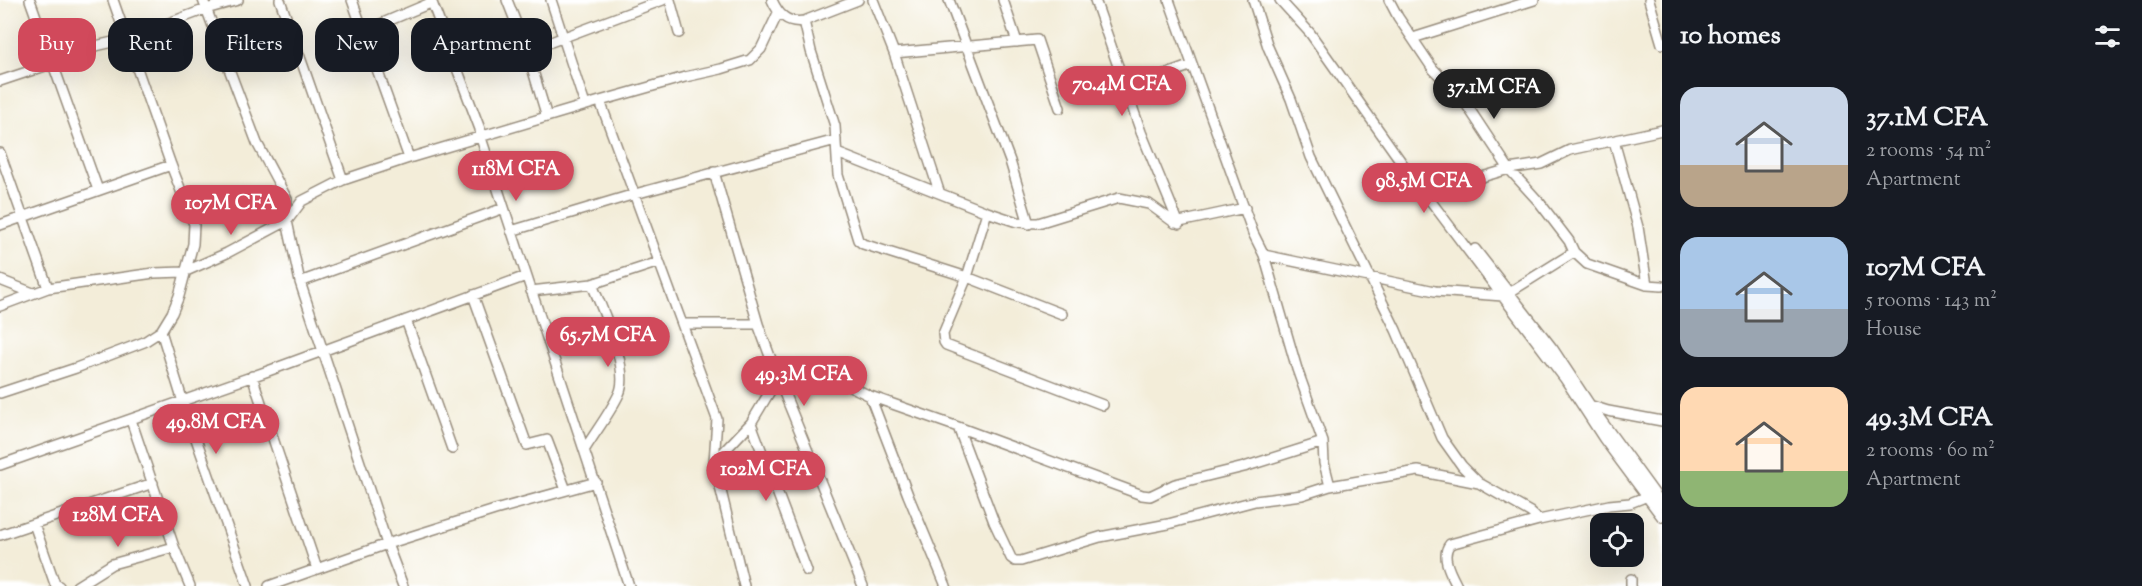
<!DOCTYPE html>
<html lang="en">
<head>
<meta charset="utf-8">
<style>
	:root { --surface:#171b24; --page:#20242c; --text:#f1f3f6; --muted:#9ea1a6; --accent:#d1495b }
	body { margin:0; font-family:"Sorts Mill Goudy",serif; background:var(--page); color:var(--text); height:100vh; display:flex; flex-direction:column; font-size:22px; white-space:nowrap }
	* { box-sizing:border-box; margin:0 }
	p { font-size:20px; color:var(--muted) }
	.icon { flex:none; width:33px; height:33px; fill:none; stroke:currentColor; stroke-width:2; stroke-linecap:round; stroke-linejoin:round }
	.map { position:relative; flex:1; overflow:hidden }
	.side { display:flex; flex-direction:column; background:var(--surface); width:480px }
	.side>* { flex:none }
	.hud { position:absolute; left:18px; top:18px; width:570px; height:54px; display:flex; gap:12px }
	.buttons { position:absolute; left:1590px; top:513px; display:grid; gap:12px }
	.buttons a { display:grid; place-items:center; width:54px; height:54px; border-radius:12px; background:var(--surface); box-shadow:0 6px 24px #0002; font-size:30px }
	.price { position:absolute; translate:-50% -51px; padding:0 14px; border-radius:21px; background:var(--accent); color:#fff; font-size:20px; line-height:39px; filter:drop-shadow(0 2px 3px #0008) }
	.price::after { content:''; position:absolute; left:50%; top:36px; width:18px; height:14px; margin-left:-9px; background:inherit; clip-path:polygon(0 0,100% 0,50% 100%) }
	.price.on { background:#222; color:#fff }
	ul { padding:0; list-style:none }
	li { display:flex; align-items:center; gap:18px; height:150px; padding:0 18px }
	li span { display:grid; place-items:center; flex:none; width:168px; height:120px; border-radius:18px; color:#555 }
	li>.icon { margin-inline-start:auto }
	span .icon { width:72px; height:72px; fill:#fffc; stroke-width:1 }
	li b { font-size:26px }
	h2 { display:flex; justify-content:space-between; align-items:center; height:72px; padding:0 18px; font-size:26px }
	.pill { padding:0 21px; border-radius:18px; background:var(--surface); box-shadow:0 6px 24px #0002; font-size:21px; line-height:54px }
	.pill.on { background:var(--accent); color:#fff }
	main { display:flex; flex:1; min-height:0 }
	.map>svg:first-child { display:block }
</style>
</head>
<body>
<main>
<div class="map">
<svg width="1662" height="586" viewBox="0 0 1662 586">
	<rect width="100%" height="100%" fill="#fff"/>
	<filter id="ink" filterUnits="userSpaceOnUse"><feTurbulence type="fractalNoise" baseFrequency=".0167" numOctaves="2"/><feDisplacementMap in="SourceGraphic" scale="12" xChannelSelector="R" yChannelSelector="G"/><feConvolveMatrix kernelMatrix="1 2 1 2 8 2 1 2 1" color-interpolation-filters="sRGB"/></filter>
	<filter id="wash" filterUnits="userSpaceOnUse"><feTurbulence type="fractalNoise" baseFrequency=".008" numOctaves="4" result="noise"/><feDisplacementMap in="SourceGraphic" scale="24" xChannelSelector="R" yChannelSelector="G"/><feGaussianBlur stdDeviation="1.35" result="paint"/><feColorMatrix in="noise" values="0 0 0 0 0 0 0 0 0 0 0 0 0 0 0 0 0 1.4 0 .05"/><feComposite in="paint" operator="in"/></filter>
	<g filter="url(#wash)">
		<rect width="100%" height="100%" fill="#f3edd9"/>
	</g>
	<g filter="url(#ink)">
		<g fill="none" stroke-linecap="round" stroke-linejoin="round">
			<defs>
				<path id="minor" d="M30 0 98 190
					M203 0 257 143 287 199V221L300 282 387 544 403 586
					M280 0 343 180
					M352 0 409 158
					M431 0 480 129 481 138 629 586
					M507 0 527 51 547 117
					M551 0 585 105
					M670 0 679 33
					M772 0C778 14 787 24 804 21
					M858 0 804 21 811 51 835 126 838 175 858 240 863 244 967 277 1062 314
					M873 0 894 53 939 191
					M949 0 1010 161 1029 224
					M1003 0 1017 42
					M1095 0 1141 132 1179 224
					M1169 0 1253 233 1264 255 1297 369 1323 442
					M1253 0 1268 47 1291 99 1311 157 1396 330 1442 438 1462 466 1479 483 1530 512 1539 520
					M1280 0 1310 33 1402 163 1565 379 1604 439 1662 517
					M1389 0 1398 17 1433 69 1462 98 1509 169 1540 203 1569 241 1574 252 1587 264 1647 285 1662 286
					M1649 0 1662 44
					M364 31 428 4
					M1413 38 1534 0
					M527 51 663 0
					M894 53 1037 40 1060 108
					M0 81 54 63 87 48 126 39 206 9 238 0
					M1126 89 1192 65
					M600 101 717 419 714 462 744 586
					M1614 141 1638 227 1647 285
					M0 153 48 288
					M837 153 987 212 1017 222 1038 223 1119 198 1149 204 1175 223 1245 208
					M714 172 758 324
					M1431 192 1509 169 1541 164 1570 150 1662 130
					M987 212 967 277 943 334 944 342 946 345 1103 405
					M0 225 171 165
					M511 231 635 194 836 140
					M1475 249 1553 349 1590 405 1662 504
					M1264 255 1435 291 1503 296
					M0 280 33 293
					M300 282 504 208
					M531 291 592 284 659 262
					M1510 292 1574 252
					M473 295 527 445 547 440 566 490
					M0 306 48 288 154 273 184 272 227 253 287 221 302 201 343 180 409 158 600 101 685 77 721 69 750 60 761 49 778 13
					M406 320 452 449
					M682 324H758L778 378 863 586
					M161 331 183 402 248 586
					M252 376 317 569
					M0 393 76 368 144 342 161 331 172 313 179 296 193 244 194 224 171 165 113 0
					M870 396 908 495 946 586
					M1592 406 1608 411 1662 421
					M131 420 174 547 190 586
					M751 423 807 571
					M958 427 994 522 1011 558 1015 561H1021L1100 537 1168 524 1255 501 1302 495 1330 486
					M585 449C596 431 610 413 619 394 631 369 602 310 592 284
					M714 462 751 423 778 378 822 372 870 396 958 427 1142 495 1150 496 1175 484 1244 467 1323 442 1324 463 1330 486 1418 471 1479 483
					M0 465 268 371 526 276
					M34 524 55 584 59 586
					M0 535 153 483
					M1631 579V586
					M77 586 112 564 174 547
					M269 586 387 544 495 510 596 482
					M1457 586C1451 574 1440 556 1450 544L1539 520 1609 505 1630 503 1645 497"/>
			</defs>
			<use href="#minor" stroke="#978c7c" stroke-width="12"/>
			<use href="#minor" stroke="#fff" stroke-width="9"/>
		</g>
	</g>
</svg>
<div class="buttons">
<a><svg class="icon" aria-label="locate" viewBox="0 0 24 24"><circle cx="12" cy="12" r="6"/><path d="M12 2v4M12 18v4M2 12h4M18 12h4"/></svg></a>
</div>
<b class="price" style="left:1122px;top:117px">70.4M CFA</b>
<b class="price on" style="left:1494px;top:120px">37.1M CFA</b>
<b class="price" style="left:516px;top:202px">118M CFA</b>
<b class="price" style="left:1424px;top:214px">98.5M CFA</b>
<b class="price" style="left:231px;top:236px">107M CFA</b>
<b class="price" style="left:608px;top:368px">65.7M CFA</b>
<b class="price" style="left:804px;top:407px">49.3M CFA</b>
<b class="price" style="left:216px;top:455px">49.8M CFA</b>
<b class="price" style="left:766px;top:502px">102M CFA</b>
<b class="price" style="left:118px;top:548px">128M CFA</b>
<div class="hud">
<a class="pill on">Buy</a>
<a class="pill">Rent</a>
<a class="pill">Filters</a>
<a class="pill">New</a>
<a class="pill">Apartment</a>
</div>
</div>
<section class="side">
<h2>10 homes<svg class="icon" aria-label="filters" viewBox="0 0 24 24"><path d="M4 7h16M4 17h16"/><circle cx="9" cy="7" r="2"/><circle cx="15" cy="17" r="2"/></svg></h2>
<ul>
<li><span style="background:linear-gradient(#c9d6e8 65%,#b9a48a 0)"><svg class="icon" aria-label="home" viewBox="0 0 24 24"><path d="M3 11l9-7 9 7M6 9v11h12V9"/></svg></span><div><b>37.1M CFA</b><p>2 rooms · 54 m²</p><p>Apartment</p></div></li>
<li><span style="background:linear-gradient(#a9c7e8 60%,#9aa5b1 0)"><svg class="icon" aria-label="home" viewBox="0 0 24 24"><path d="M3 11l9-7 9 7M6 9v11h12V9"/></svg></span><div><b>107M CFA</b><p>5 rooms · 143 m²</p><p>House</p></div></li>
<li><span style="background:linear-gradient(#ffd9b3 70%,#8fb573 0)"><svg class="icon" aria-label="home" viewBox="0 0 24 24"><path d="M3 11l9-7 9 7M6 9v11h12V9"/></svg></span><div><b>49.3M CFA</b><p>2 rooms · 60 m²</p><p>Apartment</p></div></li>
</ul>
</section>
</main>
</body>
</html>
